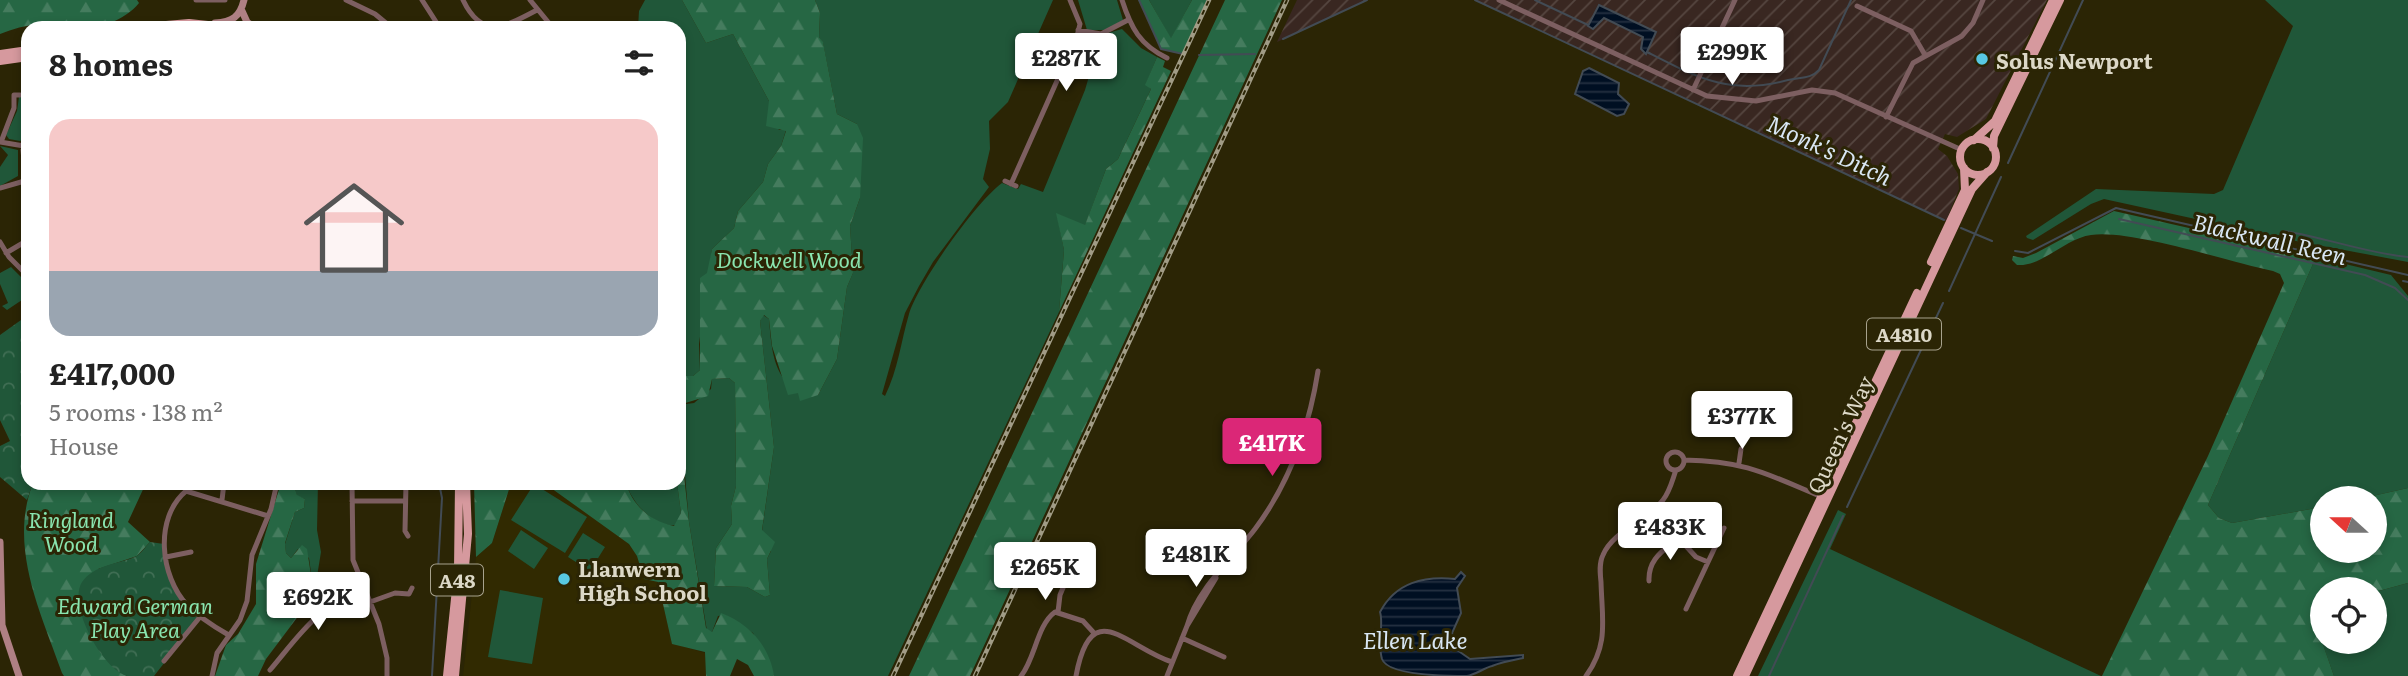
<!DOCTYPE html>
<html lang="en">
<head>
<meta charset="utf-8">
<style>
	:root { --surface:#fff; --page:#f2f2f2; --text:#222; --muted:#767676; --accent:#db2777 }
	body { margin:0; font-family:Literata,serif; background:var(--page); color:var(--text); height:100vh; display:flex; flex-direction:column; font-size:26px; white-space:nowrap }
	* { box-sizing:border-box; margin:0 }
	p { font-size:23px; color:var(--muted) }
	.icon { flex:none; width:38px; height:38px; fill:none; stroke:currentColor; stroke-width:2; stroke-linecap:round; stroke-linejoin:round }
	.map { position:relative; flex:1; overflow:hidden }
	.panel { position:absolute; left:21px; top:21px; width:665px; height:469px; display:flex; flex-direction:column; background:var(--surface); border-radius:21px; box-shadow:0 4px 10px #0003 }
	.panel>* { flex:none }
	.needle { width:46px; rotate:291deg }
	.fabs { position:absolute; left:2310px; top:486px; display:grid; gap:14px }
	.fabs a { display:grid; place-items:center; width:77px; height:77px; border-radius:50%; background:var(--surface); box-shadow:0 4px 10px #0003; font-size:35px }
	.price { position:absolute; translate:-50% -60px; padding:0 16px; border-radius:7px; background:#fff; color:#222; font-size:23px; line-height:46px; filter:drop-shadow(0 2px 4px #0008) }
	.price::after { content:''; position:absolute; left:50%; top:42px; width:21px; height:16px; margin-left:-10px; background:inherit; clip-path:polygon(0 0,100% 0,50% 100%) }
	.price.selected { background:var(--accent); color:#fff }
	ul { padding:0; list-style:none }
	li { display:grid; align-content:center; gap:14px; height:371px; padding:0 28px }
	li span { display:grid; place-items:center; height:217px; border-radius:21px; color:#555 }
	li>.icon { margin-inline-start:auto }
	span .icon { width:126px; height:126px; fill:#fffc; stroke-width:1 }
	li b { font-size:30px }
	h2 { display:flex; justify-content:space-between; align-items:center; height:84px; padding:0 28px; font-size:30px }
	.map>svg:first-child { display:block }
</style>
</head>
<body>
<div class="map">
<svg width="2408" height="676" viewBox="0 0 2408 676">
	<defs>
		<pattern id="industrial-furrows" width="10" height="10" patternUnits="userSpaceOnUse" patternTransform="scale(1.75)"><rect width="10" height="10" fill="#392721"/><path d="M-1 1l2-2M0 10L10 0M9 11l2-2" fill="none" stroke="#554640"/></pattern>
		<pattern id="forest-firs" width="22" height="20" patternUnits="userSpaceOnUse" patternTransform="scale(1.75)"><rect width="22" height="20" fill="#266744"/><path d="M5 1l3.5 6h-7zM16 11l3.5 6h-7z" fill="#457c5e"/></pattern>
		<pattern id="park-crowns" width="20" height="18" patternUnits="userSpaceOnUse" patternTransform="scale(1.75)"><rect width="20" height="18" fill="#205739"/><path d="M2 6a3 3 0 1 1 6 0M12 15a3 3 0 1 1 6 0" fill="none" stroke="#406e54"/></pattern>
		<pattern id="water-rules" width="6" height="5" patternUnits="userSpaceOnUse" patternTransform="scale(1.75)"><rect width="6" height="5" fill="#000f22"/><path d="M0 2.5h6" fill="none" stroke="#253141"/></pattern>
	</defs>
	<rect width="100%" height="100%" fill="#2b2505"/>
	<path fill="url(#industrial-furrows)" d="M1297 0H1368L1277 42Z
		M1475 0H2047L1986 119 1957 137 1945 134 1938 149 1947 156 1958 174 1959 189 1946 221Z"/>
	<path fill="#312a01" d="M511 483H544L624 538 637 555 644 579 658 582 672 643 705 653 706 676H463L476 557 492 543Z"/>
	<path fill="#205739" d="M645 0H682L706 43 733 34 769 101 770 114 779 130H786L781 146 768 164 763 182 738 211 734 228 712 249 699 344 700 370 693 376H679V28H638L639 11Z
		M815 0H1053L1008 102 989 121 990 149 983 179 989 187 933 262 919 286 905 313 882 394 885 396C898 370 901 341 909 314 919 282 976 202 1002 183L1018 189 1021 184 1043 192 1085 90 1101 35 1122 29 1141 48 1157 57 1146 84 1151 89 1118 159 1106 169 1085 226 1057 214 1064 250 1059 312 888 676H774L753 633 725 615 718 616 712 632 707 631 689 522 679 405 694 403 711 389 712 379 729 378 735 383 736 486 731 506 732 524 716 548 714 586 747 587 765 597 770 595 767 559 771 551 769 539 762 531 774 447 760 321 763 315 769 319C772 356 775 392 818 395L837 359 847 287 853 273 850 226 860 198 857 124 837 114 823 43 819 37 820 13Z
		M1078 0H1117L1123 20 1107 30H1087Z
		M1149 0H1192L1171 39Z
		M2265 0H2408V262L2296 241 2104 199 2091 204 2033 240 2027 238 2026 236 2096 189 2214 194 2223 190 2293 26Z
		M19 97H28V136L20 141 9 139 6 135 17 111Z
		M0 146 18 150V176L0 186V167L8 155Z
		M2316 257 2391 275 2408 296V488L2359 499H2322V507L2232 523 2219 518 2208 505Z
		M11 267 28 284V296L7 310 2 306 8 303 0 284V273Z
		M293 483H318L317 530 321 552 314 595 309 558 298 549 291 558 286 553 285 544 295 512 304 508 305 499 297 496Z
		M626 483H677L681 513 677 525C654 528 632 503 626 483Z
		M534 484 587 517 565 553 511 520Z
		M1838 510 1846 514 1830 549 2101 676H1758Z
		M521 530 548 548 534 569 508 551Z
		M583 533 605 547 590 571 568 557Z
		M2408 583V676H2334L2322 642H2375V592Z
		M500 590 543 598 532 664 488 657Z"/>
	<path fill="url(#forest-firs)" d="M0 0H137L139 3C121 25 82 35 53 28 44 26 53 25 43 25 28 24 14 29 0 34Z
		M682 0H815L820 13 819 37 823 42 837 114 857 124 863 138 860 198 850 226 853 273 847 287 837 359 818 395 800 401 798 393 788 395 772 346 769 319 764 315 760 321 774 447 762 530 775 542 767 559 770 595 765 597 747 587 714 586 716 548 732 524 731 506 736 486 735 383 729 378 712 379 708 396 679 405V376H693L700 370V278L707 273 712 249 734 228 738 211 763 182 768 164 781 146 786 131 766 126 769 101 733 34 706 43Z
		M1139 0H1149L1171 38 1192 0H1207L1183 54 1161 49Z
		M1225 0H1282L970 676H909Z
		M1157 57 1165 61 1163 67 1171 71 1059 312 1064 250 1056 213 1085 225 1106 169 1118 159 1151 89 1145 85Z
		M2114 211 2316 257 2208 505 2219 518 2232 523 2322 507V551H2375V499H2359L2408 488V583L2375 592 2322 590V607L2311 610 2334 676H2102L2208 456 2284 283 2280 274 2273 271C2229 262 2131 229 2091 235 2066 238 2042 267 2017 265L2012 260 2013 256 2023 258 2036 253Z
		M679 428 689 522 706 628 712 632 721 613C749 623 770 647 774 676H754L748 665 737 659 730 676H706L705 652 672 644 658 582 644 579 637 556 629 544 544 483H626C633 506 650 521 674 526L681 513 677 483Z
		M33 483H146L128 522 150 542 137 556 98 569 118 671 127 676H64L62 673C41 613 8 547 33 483Z
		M281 483H293L297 495 305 499 304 508 295 512 285 543 286 553 291 558 302 545 307 549 314 595 266 659 258 676H215L226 645 238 634 256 604V564Z
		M474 483H511L492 543 476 557Z"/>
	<path fill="url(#park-crowns)" d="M28 315V483H33L27 500 0 477V446L10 441 0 420V335Z
		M150 542 164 544 173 585 200 617 154 676C146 676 135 676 127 676 103 670 67 605 82 582 94 565 117 564 135 557 141 554 145 547 150 542Z"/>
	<path fill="url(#water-rules)" stroke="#424b54" stroke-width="2" d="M1599 5 1656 32 1646 54 1641 49 1643 37 1604 18 1593 29 1588 26Z
		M1589 68 1619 83 1618 94 1629 104 1624 114 1617 116 1575 94 1583 71Z
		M1461 572 1465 576 1457 588 1461 613 1452 633 1457 650 1470 659 1523 655V658C1513 660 1502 662 1492 666 1484 668 1475 675 1467 676 1449 676 1388 676 1382 659 1377 642 1384 625 1380 612 1396 582 1424 576 1455 579Z"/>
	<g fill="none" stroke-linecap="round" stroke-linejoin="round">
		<path stroke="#424b54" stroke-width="2" d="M1139 0 1161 49 1183 54
			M1475 0 1944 220
			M1535 0 1588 25
			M1283 39 1367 0
			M1647 52C1698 78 1730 96 1788 80 1800 77 1811 79 1819 70L1851 0
			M1199 55 1255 54
			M2008 163 2083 0
			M2119 219 2365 275 2395 288 2408 300
			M1961 228 1992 241
			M2285 231C2327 238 2366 253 2408 257
			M2015 251 2028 253 2116 208 2408 275
			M2403 281 2408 282
			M1949 291 2001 177
			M1847 507 1943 303
			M432 676 442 498 439 483
			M1769 676 1843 516"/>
		<path stroke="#7d5f61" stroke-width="5" d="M196 0H225
			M346 0 375 14 392 28
			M422 0 440 28
			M463 0C482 40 505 27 537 10
			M530 0 553 28
			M1122 0C1131 28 1140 45 1167 58
			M1499 0 1707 96 1756 101 1812 90 1835 93 1962 150
			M1857 6 1911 31 1925 55
			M1078 30 1101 34 1128 20
			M1693 90 1735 0
			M1886 117 1913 63 1962 36 1973 23 1983 0
			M0 142 24 146
			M1 142 14 108V95H20
			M26 181 23 150 28 141
			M1005 181 1016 186
			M1011 184 1077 36 1080 24 1070 0
			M0 188 28 180
			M0 242 9 257 28 276
			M6 253 28 240
			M1666 461a9 9 0 1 1 18 0a9 9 0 1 1-18 0Z
			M1684 460C1746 461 1767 474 1822 497
			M1739 463 1741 449
			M352 483 353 560 379 624 387 658V676
			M406 483 405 531 408 536
			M222 500 224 483
			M352 501H405
			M1654 511 1696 557 1708 562
			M166 557 191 552
			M1216 578 1187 626C1197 589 1232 559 1255 529 1290 482 1309 428 1318 371
			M1649 581C1648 559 1663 551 1678 538
			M370 602 395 593 409 594 412 588
			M1686 609 1724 528
			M1058 612 1060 595 1071 569
			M227 634C213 626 199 617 187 605 160 576 154 518 186 491L268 516
			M1182 638 1224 657
			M164 661 200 617
			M270 670C302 632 316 607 365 590
			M212 676 217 653 240 620 247 601 252 555 271 509 277 483
			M1021 676C1035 659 1037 625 1055 612L1083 621 1094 633
			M1076 676C1091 594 1126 647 1172 662
			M1167 676 1187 626
			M1586 676C1609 644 1602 620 1601 582 1600 573 1599 563 1603 555 1613 531 1647 521 1663 500 1670 491 1672 481 1676 470"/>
		<path stroke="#af8084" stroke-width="7" d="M242 11 247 22 255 28
			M215 23C232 22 240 17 244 0
			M0 542 2 625 19 676"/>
		<path stroke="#d6999e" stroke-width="8" d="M132 28 189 23 236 28
			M0 54 28 50
			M0 61 28 57
			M1960 157a18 18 0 1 1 36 0a18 18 0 1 1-36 0Z
			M1974 140 1995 121 2053 0
			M1993 148 1994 136 2060 0
			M1931 262 1965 190 1964 168
			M447 676 458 570 459 483
			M455 676 468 534 466 483
			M1737 676 1917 293
			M1745 676 1972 189 1987 172"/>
		<defs>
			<path id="rail" d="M893 676 1209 0
				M975 676 1287 0"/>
		</defs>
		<use href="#rail" stroke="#a19c86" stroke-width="4.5"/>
		<use href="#rail" stroke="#2b2505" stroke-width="2" stroke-dasharray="5" stroke-linecap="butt"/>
	</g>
	<g fill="#58c9e3" stroke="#2b2505" stroke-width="2.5">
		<circle cx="1982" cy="59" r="7"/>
		<circle cx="564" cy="579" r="7"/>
	</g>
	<g text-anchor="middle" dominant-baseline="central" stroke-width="6" stroke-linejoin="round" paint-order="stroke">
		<g fill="#2b2505" stroke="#a7a28d" stroke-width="2">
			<rect x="1867" y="318.5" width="74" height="31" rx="5"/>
			<rect x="431" y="564.5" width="52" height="31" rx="5"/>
		</g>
		<g font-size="19" font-weight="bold" fill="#dcd8c7">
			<text x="1904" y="334">A4810</text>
			<text x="457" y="580">A48</text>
		</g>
		<g font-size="21" font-weight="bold" fill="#dcd8c7" stroke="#2b2505" text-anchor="start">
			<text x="1996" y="59">Solus Newport</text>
			<text x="578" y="567">Llanwern<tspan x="578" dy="24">High School</tspan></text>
		</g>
		<g font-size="21" font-style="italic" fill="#89e5af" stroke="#2b2505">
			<text x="789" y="258">Dockwell Wood</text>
			<text x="71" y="518">Ringland<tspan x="71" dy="24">Wood</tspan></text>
			<text x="135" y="604">Edward German<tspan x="135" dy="24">Play Area</tspan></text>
		</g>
		<g font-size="21" fill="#dcd8c7" stroke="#2b2505">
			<text transform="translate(1839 434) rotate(-65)">Queen's Way</text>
		</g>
		<g font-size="23" font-style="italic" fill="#d8e6f3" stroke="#2b2505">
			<text transform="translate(1830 149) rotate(25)">Monk's Ditch</text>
			<text transform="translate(2270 238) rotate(13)">Blackwall Reen</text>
			<text x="1415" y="639">Ellen Lake</text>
		</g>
	</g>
</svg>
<div class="fabs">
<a><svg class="needle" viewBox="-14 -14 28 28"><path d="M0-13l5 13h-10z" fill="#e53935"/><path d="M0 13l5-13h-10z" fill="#767676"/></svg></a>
<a><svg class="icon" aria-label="locate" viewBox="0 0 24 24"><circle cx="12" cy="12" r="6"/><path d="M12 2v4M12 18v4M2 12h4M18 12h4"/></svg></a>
</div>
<b class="price" style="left:1732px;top:87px">£299K</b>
<b class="price" style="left:1066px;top:93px">£287K</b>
<b class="price" style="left:1742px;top:451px">£377K</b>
<b class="price selected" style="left:1272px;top:478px">£417K</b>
<b class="price" style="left:1670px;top:562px">£483K</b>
<b class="price" style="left:1196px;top:589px">£481K</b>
<b class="price" style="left:1045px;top:602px">£265K</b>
<b class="price" style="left:318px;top:632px">£692K</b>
<section class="panel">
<h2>8 homes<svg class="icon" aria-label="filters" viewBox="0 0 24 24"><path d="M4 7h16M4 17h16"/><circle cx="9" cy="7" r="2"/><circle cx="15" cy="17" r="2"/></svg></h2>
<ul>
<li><span style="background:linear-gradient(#f6c9c9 70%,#9aa5b1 0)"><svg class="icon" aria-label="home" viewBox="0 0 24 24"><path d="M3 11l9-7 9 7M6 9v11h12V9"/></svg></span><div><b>£417,000</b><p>5 rooms · 138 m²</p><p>House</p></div></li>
</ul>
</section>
</div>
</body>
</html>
